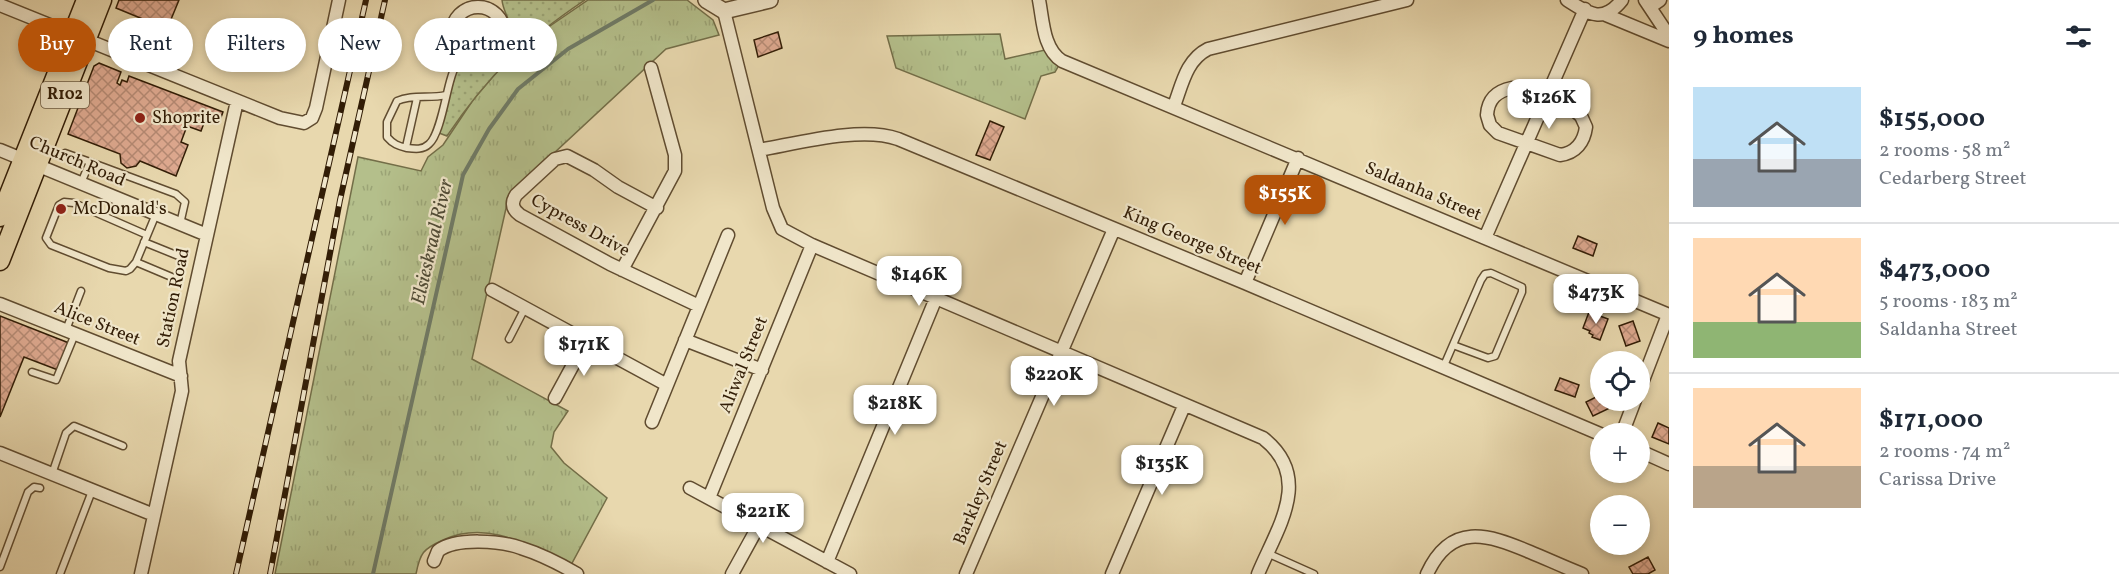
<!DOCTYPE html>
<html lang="en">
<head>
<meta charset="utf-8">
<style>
	:root { --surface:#fff; --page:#f2f2f3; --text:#1f2937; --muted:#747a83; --line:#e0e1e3; --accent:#b45309 }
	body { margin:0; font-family:Vollkorn,serif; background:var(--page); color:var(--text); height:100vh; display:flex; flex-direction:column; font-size:22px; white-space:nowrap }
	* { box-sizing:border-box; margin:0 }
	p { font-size:20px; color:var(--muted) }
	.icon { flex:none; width:33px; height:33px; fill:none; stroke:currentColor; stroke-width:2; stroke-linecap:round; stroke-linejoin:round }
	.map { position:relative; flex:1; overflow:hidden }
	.side { display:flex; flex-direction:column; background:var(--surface); width:450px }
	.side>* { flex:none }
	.guide { position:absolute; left:18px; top:18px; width:570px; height:54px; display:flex; gap:12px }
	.buttons { position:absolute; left:1590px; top:351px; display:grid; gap:12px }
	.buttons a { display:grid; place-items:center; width:60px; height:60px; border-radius:50%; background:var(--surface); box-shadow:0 3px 9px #0003; font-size:30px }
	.price { position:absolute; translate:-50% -51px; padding:0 14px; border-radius:12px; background:#fff; color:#222; font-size:20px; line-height:39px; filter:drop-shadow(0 2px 3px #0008) }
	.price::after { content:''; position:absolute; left:50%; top:36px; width:18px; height:14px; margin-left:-9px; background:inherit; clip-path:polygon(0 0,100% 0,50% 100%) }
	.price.selected { background:var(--accent); color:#fff }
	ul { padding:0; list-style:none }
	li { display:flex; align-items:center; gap:18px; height:150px; padding:0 24px }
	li+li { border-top:2px solid var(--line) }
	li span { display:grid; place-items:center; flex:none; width:168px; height:120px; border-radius:0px; color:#555 }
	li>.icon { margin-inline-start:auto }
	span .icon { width:72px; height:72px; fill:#fffc; stroke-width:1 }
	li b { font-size:26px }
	h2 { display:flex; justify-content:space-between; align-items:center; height:72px; padding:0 24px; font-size:26px }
	.pill { padding:0 21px; border-radius:27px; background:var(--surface); box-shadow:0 3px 9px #0003; font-size:21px; line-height:54px }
	.pill.selected { background:var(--accent); color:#fff }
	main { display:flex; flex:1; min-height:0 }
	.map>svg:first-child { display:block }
</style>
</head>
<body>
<main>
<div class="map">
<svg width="1669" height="574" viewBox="0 0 1669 574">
	<defs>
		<pattern id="grass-tufts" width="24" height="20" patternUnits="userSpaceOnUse" patternTransform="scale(1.5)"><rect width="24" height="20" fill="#b4bf8b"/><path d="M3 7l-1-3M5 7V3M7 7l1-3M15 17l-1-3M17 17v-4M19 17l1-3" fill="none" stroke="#9ba476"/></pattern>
		<pattern id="park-dots" width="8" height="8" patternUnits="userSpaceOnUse" patternTransform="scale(1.5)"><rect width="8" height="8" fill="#b4bf8b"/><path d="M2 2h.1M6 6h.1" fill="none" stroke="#9ba476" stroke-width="1.8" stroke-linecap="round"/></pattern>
		<pattern id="building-cross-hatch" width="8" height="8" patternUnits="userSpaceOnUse" patternTransform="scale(1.5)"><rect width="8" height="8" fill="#dfaa91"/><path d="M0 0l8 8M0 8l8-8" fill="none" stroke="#b58a74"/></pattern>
	</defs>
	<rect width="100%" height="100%" fill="#e8d8ae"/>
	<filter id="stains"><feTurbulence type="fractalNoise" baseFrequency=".00333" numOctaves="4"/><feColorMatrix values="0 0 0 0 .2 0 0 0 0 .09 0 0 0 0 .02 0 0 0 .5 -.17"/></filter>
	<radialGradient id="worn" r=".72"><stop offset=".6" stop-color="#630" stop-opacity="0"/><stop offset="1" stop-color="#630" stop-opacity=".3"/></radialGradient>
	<path fill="url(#grass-tufts)" stroke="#736e48" stroke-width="1.5" d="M588 0H687L713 20 719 35 666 49 509 195 472 359 568 411 554 432 551 447 564 463 607 498 571 565C531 547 489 519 443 540 423 549 420 553 416 574H275L358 157 421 171 428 157 443 145 473 100 496 73 550 26Z
		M1000 34 1005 59 1045 50 1059 65 1055 72 1041 76 1025 119 896 68 887 36Z"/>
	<path fill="url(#park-dots)" stroke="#736e48" stroke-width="1.5" d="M502 0H585C524 41 488 75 447 136L439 133 456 72C465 63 472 68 483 66 500 64 512 49 511 32 511 20 503 12 502 0Z"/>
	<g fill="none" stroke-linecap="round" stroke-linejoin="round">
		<path stroke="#6f7b67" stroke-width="4" d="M373 574 463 175 489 129 518 89 568 49 653 0"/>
	</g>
	<path fill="url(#building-cross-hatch)" stroke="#321d06" stroke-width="1.5" d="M119 0H179L167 29 116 8Z
		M778 32 782 48 758 57 754 40Z
		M99 63 121 72 117 83 120 85 122 80 127 82 129 76 223 112 220 120 207 115 201 131 187 126 181 142 188 145 176 176 140 161 136 166 127 168 121 163 120 154 68 134 94 66Z
		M990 121 1004 127 990 160 976 155Z
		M1578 236 1597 244 1593 256 1573 248Z
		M1589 312 1608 319 1600 340 1592 337 1593 335 1589 333 1590 331 1583 328Z
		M0 316 69 343 58 370 24 357 0 417Z
		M1633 321 1640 341 1626 346 1619 326Z
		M1560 378 1579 385 1575 397 1555 390Z
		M1600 395V400H1609L1612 407 1593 416 1586 402Z
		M1658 423 1669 428V444L1652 437Z
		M1648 557 1655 570 1648 574H1633L1629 567Z"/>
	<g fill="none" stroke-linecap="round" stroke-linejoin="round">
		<defs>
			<path id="service" d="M446 95C430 99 412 94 397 101L387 122V137C393 144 398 146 407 148 415 149 423 150 429 144 440 135 446 93 451 78 453 70 458 61 461 52
				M406 147 417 98
				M65 153 90 162
				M81 183 90 162 176 194 185 202 180 224
				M147 235 74 203 64 202 59 205 46 238 51 245 109 268 126 271 130 269 136 262 156 214
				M144 242 181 257
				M136 262 174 278
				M66 330 81 291
				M509 339 525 308
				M1443 368 1481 280 1485 274 1491 273 1522 287V292L1495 356 1488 358 1453 345
				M32 372 56 380 75 334
				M52 474 66 433 74 426 123 446
				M1267 553 1314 574
				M0 567 28 492 34 487 40 488
				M60 574 92 491"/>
			<path id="minor" d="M1039 0C1043 20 1043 49 1062 61L1669 315
				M1567 0C1589 14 1603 24 1622 0
				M1645 0 1669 36
				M0 5 280 118 304 123 312 118 316 108 339 0
				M1650 7 1660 0
				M452 33a26 26 0 1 1 52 0a26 26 0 1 1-52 0Z
				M724 11 773 208 782 229 812 245 1263 438C1314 478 1277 528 1258 574
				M1606 15 1669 41
				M1512 88 1573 109 1581 116 1586 127C1584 142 1576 153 1560 155L1498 133 1490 125 1487 115C1488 99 1497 91 1512 88Z
				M1174 106C1182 85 1186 60 1208 49L1407 0
				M0 150 207 235
				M759 150C799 143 861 126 898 139L1245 283 1600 434
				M657 208 618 187 594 170 567 156 555 159 516 195C511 203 512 209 520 215L610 264 699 306
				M1485 238 1585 9
				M622 270 675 171V155L651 68
				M1245 283 1298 158
				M492 290 667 385
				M0 304 181 376
				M685 340 762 370
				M1640 388 1668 315
				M555 398 586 341
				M652 422 728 235
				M1622 434 1635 400
				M1640 451 1669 464
				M0 453 154 515
				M690 488 850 574
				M709 498 812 245
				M434 561 438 551C456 537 501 541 521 548 540 554 560 564 577 574
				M827 562 936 298
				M141 574 182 391 179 361 237 101
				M732 574 759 525
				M966 574 1114 229
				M1112 574 1184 406
				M1427 574C1451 522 1487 534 1530 552 1547 559 1564 567 1582 574"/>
			<path id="tertiary" d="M706 0 724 11 770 0"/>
			<path id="primary" d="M0 217 86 0
				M0 261 102 0"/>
		</defs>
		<use href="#service" stroke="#604c30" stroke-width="9"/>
		<use href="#minor" stroke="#604c30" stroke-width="15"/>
		<use href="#tertiary" stroke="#604c30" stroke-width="18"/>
		<use href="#primary" stroke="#321d06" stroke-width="21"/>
		<use href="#service" stroke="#f0e6ca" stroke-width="6"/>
		<use href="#minor" stroke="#f0e6ca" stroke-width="12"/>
		<use href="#tertiary" stroke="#f0e6ca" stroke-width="15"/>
		<use href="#primary" stroke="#e8d8ae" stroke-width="18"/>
		<defs>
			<path id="rail" d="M236 574 366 0
				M270 574 340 200 385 0"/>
		</defs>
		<use href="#rail" stroke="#321d06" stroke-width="6"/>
		<use href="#rail" stroke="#f0e6ca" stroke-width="4" stroke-dasharray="11" stroke-linecap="butt"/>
	</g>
	<g fill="#8f2418" stroke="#f0e6ca" stroke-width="2">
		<circle cx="140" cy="118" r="6"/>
		<circle cx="61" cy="209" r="6"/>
	</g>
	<g text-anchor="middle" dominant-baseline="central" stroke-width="4.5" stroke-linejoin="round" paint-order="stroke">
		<rect fill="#f0e6ca" stroke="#6b5941" stroke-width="1.5" x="41" y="82" width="48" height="26" rx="4.5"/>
		<g font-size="16" font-weight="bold" fill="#321d06">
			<text x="65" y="95">R102</text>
		</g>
		<g font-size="18" fill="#321d06" stroke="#f0e6ca" text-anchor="start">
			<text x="152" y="118">Shoprite</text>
			<text x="73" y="209">McDonald's</text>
		</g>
		<g font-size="18" fill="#321d06" stroke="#f0e6ca">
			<text transform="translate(77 162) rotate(23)">Church Road</text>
			<text transform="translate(1423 192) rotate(23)">Saldanha Street</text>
			<text transform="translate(580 226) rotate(29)">Cypress Drive</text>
			<text transform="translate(1192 241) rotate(23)">King George Street</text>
			<text transform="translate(174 298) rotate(-78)">Station Road</text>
			<text transform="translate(97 324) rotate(22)">Alice Street</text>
			<text transform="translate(744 365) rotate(-68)">Aliwal Street</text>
			<text transform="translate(981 493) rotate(-67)">Barkley Street</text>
		</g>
		<g font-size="20" font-style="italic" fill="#504c37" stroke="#f0e6ca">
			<text transform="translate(433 242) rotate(-77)">Elsieskraal River</text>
		</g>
	</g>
	<rect width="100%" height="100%" filter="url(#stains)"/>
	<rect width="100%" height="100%" fill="url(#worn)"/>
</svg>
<div class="buttons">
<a><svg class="icon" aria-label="locate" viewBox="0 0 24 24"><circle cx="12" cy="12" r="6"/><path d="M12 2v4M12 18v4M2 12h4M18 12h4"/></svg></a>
<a>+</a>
<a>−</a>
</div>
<b class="price" style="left:1549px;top:130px">$126K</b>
<b class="price selected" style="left:1285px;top:226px">$155K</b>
<b class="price" style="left:919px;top:307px">$146K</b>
<b class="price" style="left:1596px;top:325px">$473K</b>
<b class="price" style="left:584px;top:377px">$171K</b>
<b class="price" style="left:1054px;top:407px">$220K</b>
<b class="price" style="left:895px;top:436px">$218K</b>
<b class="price" style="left:1162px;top:496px">$135K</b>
<b class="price" style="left:763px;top:544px">$221K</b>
<div class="guide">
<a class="pill selected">Buy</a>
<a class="pill">Rent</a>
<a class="pill">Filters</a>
<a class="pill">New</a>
<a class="pill">Apartment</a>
</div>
</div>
<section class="side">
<h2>9 homes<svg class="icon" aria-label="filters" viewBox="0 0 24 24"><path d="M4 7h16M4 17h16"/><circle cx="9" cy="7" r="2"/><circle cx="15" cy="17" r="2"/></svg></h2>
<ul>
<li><span style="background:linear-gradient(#bfe0f5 60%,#9aa5b1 0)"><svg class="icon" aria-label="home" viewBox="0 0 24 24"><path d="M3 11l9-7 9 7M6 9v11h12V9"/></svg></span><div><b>$155,000</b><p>2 rooms · 58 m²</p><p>Cedarberg Street</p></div></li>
<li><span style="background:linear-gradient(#ffd9b3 70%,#8fb573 0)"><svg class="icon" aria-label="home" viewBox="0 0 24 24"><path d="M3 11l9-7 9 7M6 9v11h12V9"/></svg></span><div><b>$473,000</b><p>5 rooms · 183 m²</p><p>Saldanha Street</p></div></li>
<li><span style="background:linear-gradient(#ffd9b3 65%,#b9a48a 0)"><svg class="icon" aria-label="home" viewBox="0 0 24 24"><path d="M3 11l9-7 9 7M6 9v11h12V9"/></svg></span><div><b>$171,000</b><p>2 rooms · 74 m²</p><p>Carissa Drive</p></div></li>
</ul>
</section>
</main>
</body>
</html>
